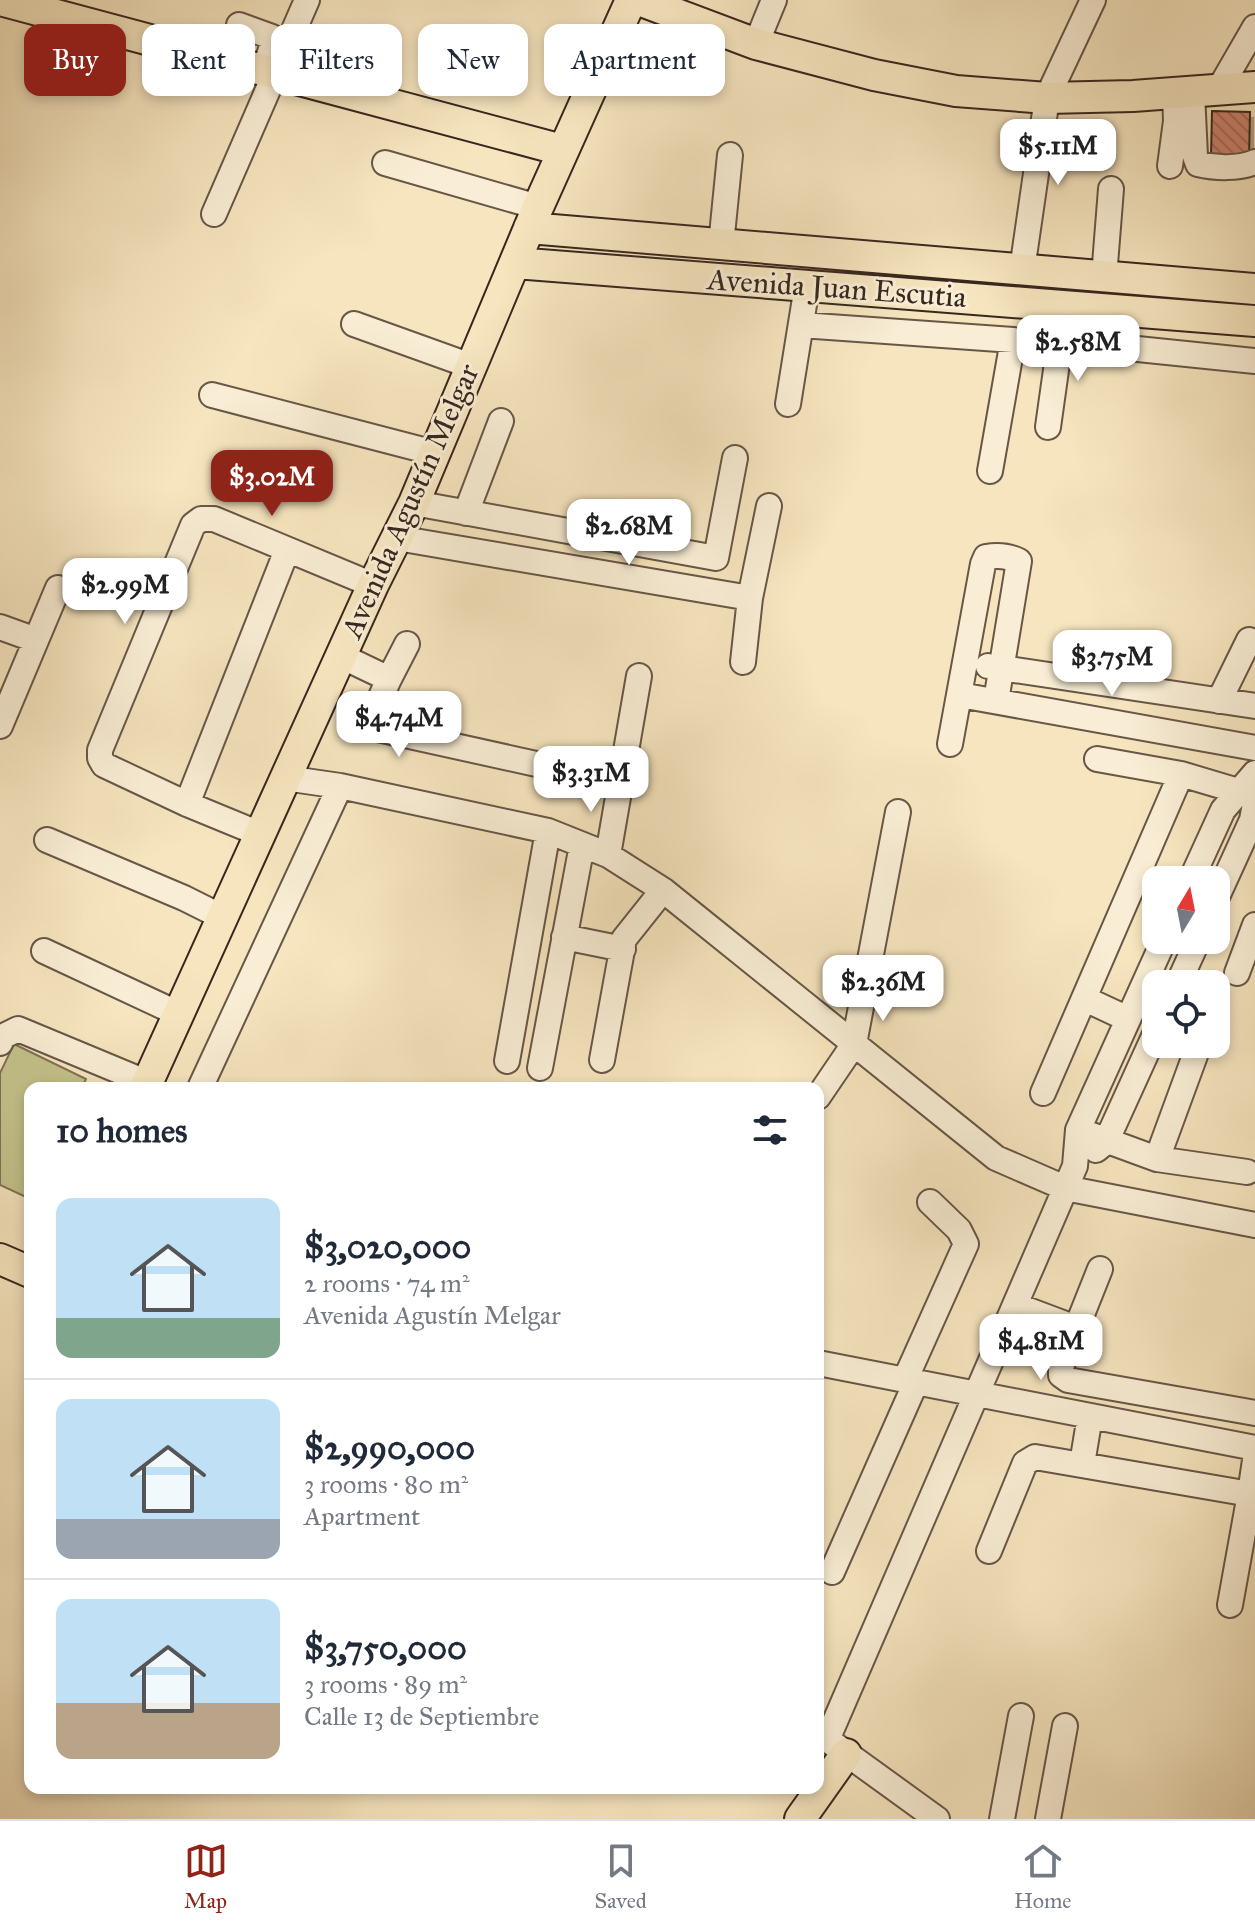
<!DOCTYPE html>
<html lang="en">
<head>
<meta charset="utf-8">
<style>
	:root { --surface:#fff; --page:#f2f2f3; --text:#1f2937; --muted:#747a83; --line:#e0e1e3; --accent:#8f2418 }
	body { margin:0; font-family:"IM FELL Great Primer",serif; background:var(--page); color:var(--text); height:100vh; display:flex; flex-direction:column; font-size:30px; white-space:nowrap }
	* { box-sizing:border-box; margin:0 }
	p { font-size:26px; color:var(--muted) }
	.icon { flex:none; width:44px; height:44px; fill:none; stroke:currentColor; stroke-width:2; stroke-linecap:round; stroke-linejoin:round }
	.map { position:relative; flex:1; overflow:hidden }
	.drawer { position:absolute; left:24px; top:1082px; width:800px; height:712px; display:flex; flex-direction:column; background:var(--surface); border-radius:16px; box-shadow:0 4px 12px #0003 }
	.drawer>* { flex:none }
	.hud { position:absolute; left:24px; top:24px; width:800px; height:72px; display:flex; gap:16px }
	.needle { width:52px; rotate:10deg }
	.tools { position:absolute; left:1142px; top:866px; display:grid; gap:16px }
	.tools a { display:grid; place-items:center; width:88px; height:88px; border-radius:16px; background:var(--surface); box-shadow:0 4px 12px #0003; font-size:40px }
	.price { position:absolute; translate:-50% -68px; padding:0 18px; border-radius:16px; background:#fff; color:#222; font-size:26px; line-height:52px; filter:drop-shadow(0 2px 4px #0008) }
	.price::after { content:''; position:absolute; left:50%; top:48px; width:24px; height:18px; margin-left:-12px; background:inherit; clip-path:polygon(0 0,100% 0,50% 100%) }
	.price.selected { background:var(--accent); color:#fff }
	ul { padding:0; list-style:none }
	li { display:flex; align-items:center; gap:24px; height:200px; padding:0 32px }
	li+li { border-top:2px solid var(--line) }
	li span { display:grid; place-items:center; flex:none; width:224px; height:160px; border-radius:16px; color:#555 }
	li>.icon { margin-inline-start:auto }
	span .icon { width:96px; height:96px; fill:#fffc; stroke-width:1 }
	li b { font-size:34px }
	h2 { display:flex; justify-content:space-between; align-items:center; height:96px; padding:0 32px; font-size:34px }
	.tag { padding:0 28px; border-radius:16px; background:var(--surface); box-shadow:0 4px 12px #0003; font-size:28px; line-height:72px }
	.tag.selected { background:var(--accent); color:#fff }
	.menu { display:flex; justify-content:space-around; align-items:center; height:112px; border-top:2px solid var(--line); background:var(--surface); font-size:22px; color:var(--muted) }
	.menu a { display:grid; justify-items:center; gap:4px }
	.menu .selected { color:var(--accent) }
	.map>svg:first-child { display:block }
</style>
</head>
<body>
<div class="map">
<svg width="1255" height="1819" viewBox="0 0 1255 1819">
	<defs>
		<pattern id="building-back-hatch" width="6" height="6" patternUnits="userSpaceOnUse" patternTransform="scale(2)"><rect width="6" height="6" fill="#ce8370"/><path d="M-1 5l2 2M0 0l6 6M5-1l2 2" fill="none" stroke="#a86b5b"/></pattern>
		<filter id="shadow"><feDropShadow dx="6" dy="6" stdDeviation="0" flood-color="#0004"/></filter>
	</defs>
	<rect width="100%" height="100%" fill="#f6e5bf"/>
	<filter id="stains"><feTurbulence type="fractalNoise" baseFrequency=".0025" numOctaves="4"/><feColorMatrix values="0 0 0 0 .2 0 0 0 0 .09 0 0 0 0 .02 0 0 0 .5 -.17"/></filter>
	<radialGradient id="worn" r=".72"><stop offset=".6" stop-color="#630" stop-opacity="0"/><stop offset="1" stop-color="#630" stop-opacity=".3"/></radialGradient>
	<path fill="#c4c28c" stroke="#7e7456" stroke-width="2" d="M14 1044 86 1079 82 1088H30V1193L28 1198 0 1185V1073Z"/>
	<path fill="url(#building-back-hatch)" stroke="#38271f" stroke-width="2" filter="url(#shadow)" d="M1212 111 1250 112 1249 159 1211 158Z"/>
	<g fill="none" stroke-linecap="round" stroke-linejoin="round">
		<defs>
			<path id="minor" d="M239 25 272 37 273 43 265 68
				M756 44 774 0
				M1218 91 1255 27
				M1192 93 1195 156 1198 164C1215 168 1239 169 1255 162
				M385 163 538 207
				M1170 166 1176 121 1175 94
				M214 214 307 0
				M721 245 730 155
				M1022 270 1047 98 1093 0
				M1104 277 1111 189
				M354 324 471 366
				M801 325 1013 340 990 471
				M1060 341 1255 361
				M212 395 435 453
				M788 404 807 286
				M1048 427 1065 306
				M414 503 716 558 735 458
				M466 513 501 421
				M397 538 750 598
				M0 627 36 640
				M341 656 389 679 374 712 373 722 378 729 622 783
				M743 662 750 598 769 506
				M988 666 1255 706
				M389 679 407 644
				M960 695 1255 748
				M1219 701 1249 640
				M0 726 58 588
				M950 744 983 564 986 557C997 555 1009 556 1019 561L996 701
				M1097 759 1181 774 1255 796
				M285 778 340 786 548 831 608 855 663 890 996 1158 1065 1188 1255 1225
				M187 804 287 550
				M260 834 187 804 104 765 100 758V750L193 525 201 519H214L373 585
				M47 840 184 898 222 917
				M608 855 639 676
				M1191 880 1223 810 1255 773
				M1216 899 1252 820 1255 804
				M564 937 623 949
				M44 951 179 1014
				M1237 973 1255 925
				M1178 984 1198 940
				M1085 999 1128 1019
				M0 1043 4 1036 18 1029 148 1083
				M602 1060 624 939 663 890
				M507 1061 548 831
				M540 1068 582 845
				M200 1088 340 786
				M1043 1093 1181 774
				M818 1097 854 1044 898 812
				M1078 1130 1157 1159 1247 1172
				M1096 1150 1106 1142 1156 1032
				M1157 1159 1197 1050
				M1100 1269 1061 1367V1375L1068 1380 1255 1413
				M1015 1305 1076 1328
				M818 1363 1255 1448
				M905 1380 966 1244 959 1230 930 1202
				M1082 1464 1090 1416
				M1250 1494 1255 1460
				M989 1551 1025 1463 1035 1457 1250 1494 1230 1605
				M832 1572 916 1382
				M827 1740 1075 1166 1078 1130 1164 940
				M832 1743 937 1819
				M1002 1819 1021 1716
				M1048 1819 1065 1726"/>
			<path id="major" d="M0 0 562 150
				M639 0 756 44 874 75 956 91 1047 98 1133 96 1255 87
				M529 228 1255 289
				M515 263 1255 321
				M145 1088 373 585 414 503 538 207 631 0
				M0 1259 30 1272
				M800 1819 846 1754"/>
		</defs>
		<use href="#minor" stroke="#685647" stroke-width="28"/>
		<use href="#major" stroke="#38271f" stroke-width="34"/>
		<use href="#minor" stroke="#f9eed5" stroke-width="24"/>
		<use href="#major" stroke="#f6e5bf" stroke-width="30"/>
	</g>
	<g text-anchor="middle" dominant-baseline="central" stroke-width="6" stroke-linejoin="round" paint-order="stroke">
		<g font-size="30" fill="#38271f" stroke="#f9eed5">
			<text transform="translate(837 288) rotate(4)">Avenida Juan Escutia</text>
			<text transform="translate(410 501) rotate(-66)">Avenida Agustín Melgar</text>
		</g>
	</g>
	<rect width="100%" height="100%" filter="url(#stains)"/>
	<rect width="100%" height="100%" fill="url(#worn)"/>
</svg>
<div class="tools">
<a><svg class="needle" viewBox="-14 -14 28 28"><path d="M0-13l5 13h-10z" fill="#e53935"/><path d="M0 13l5-13h-10z" fill="#747a83"/></svg></a>
<a><svg class="icon" aria-label="locate" viewBox="0 0 24 24"><circle cx="12" cy="12" r="6"/><path d="M12 2v4M12 18v4M2 12h4M18 12h4"/></svg></a>
</div>
<b class="price" style="left:1058px;top:187px">$5.11M</b>
<b class="price" style="left:1078px;top:383px">$2.58M</b>
<b class="price selected" style="left:272px;top:518px">$3.02M</b>
<b class="price" style="left:629px;top:567px">$2.68M</b>
<b class="price" style="left:125px;top:626px">$2.99M</b>
<b class="price" style="left:1112px;top:698px">$3.75M</b>
<b class="price" style="left:399px;top:759px">$4.74M</b>
<b class="price" style="left:591px;top:814px">$3.31M</b>
<b class="price" style="left:883px;top:1023px">$2.36M</b>
<b class="price" style="left:1041px;top:1382px">$4.81M</b>
<div class="hud">
<a class="tag selected">Buy</a>
<a class="tag">Rent</a>
<a class="tag">Filters</a>
<a class="tag">New</a>
<a class="tag">Apartment</a>
</div>
<section class="drawer">
<h2>10 homes<svg class="icon" aria-label="filters" viewBox="0 0 24 24"><path d="M4 7h16M4 17h16"/><circle cx="9" cy="7" r="2"/><circle cx="15" cy="17" r="2"/></svg></h2>
<ul>
<li><span style="background:linear-gradient(#bfe0f5 75%,#7fa58c 0)"><svg class="icon" aria-label="home" viewBox="0 0 24 24"><path d="M3 11l9-7 9 7M6 9v11h12V9"/></svg></span><div><b>$3,020,000</b><p>2 rooms · 74 m²</p><p>Avenida Agustín Melgar</p></div></li>
<li><span style="background:linear-gradient(#bfe0f5 75%,#9aa5b1 0)"><svg class="icon" aria-label="home" viewBox="0 0 24 24"><path d="M3 11l9-7 9 7M6 9v11h12V9"/></svg></span><div><b>$2,990,000</b><p>3 rooms · 80 m²</p><p>Apartment</p></div></li>
<li><span style="background:linear-gradient(#bfe0f5 65%,#b9a48a 0)"><svg class="icon" aria-label="home" viewBox="0 0 24 24"><path d="M3 11l9-7 9 7M6 9v11h12V9"/></svg></span><div><b>$3,750,000</b><p>3 rooms · 89 m²</p><p>Calle 13 de Septiembre</p></div></li>
</ul>
</section>
</div>
<nav class="menu">
<a class="selected"><svg class="icon" aria-label="map" viewBox="0 0 24 24"><path d="M3 6l6-2 6 2 6-2v14l-6 2-6-2-6 2zM9 4v14M15 6v14"/></svg>Map</a>
<a><svg class="icon" aria-label="saved" viewBox="0 0 24 24"><path d="M7 4h10v16l-5-4-5 4z"/></svg>Saved</a>
<a><svg class="icon" aria-label="home" viewBox="0 0 24 24"><path d="M3 11l9-7 9 7M6 9v11h12V9"/></svg>Home</a>
</nav>
</body>
</html>
